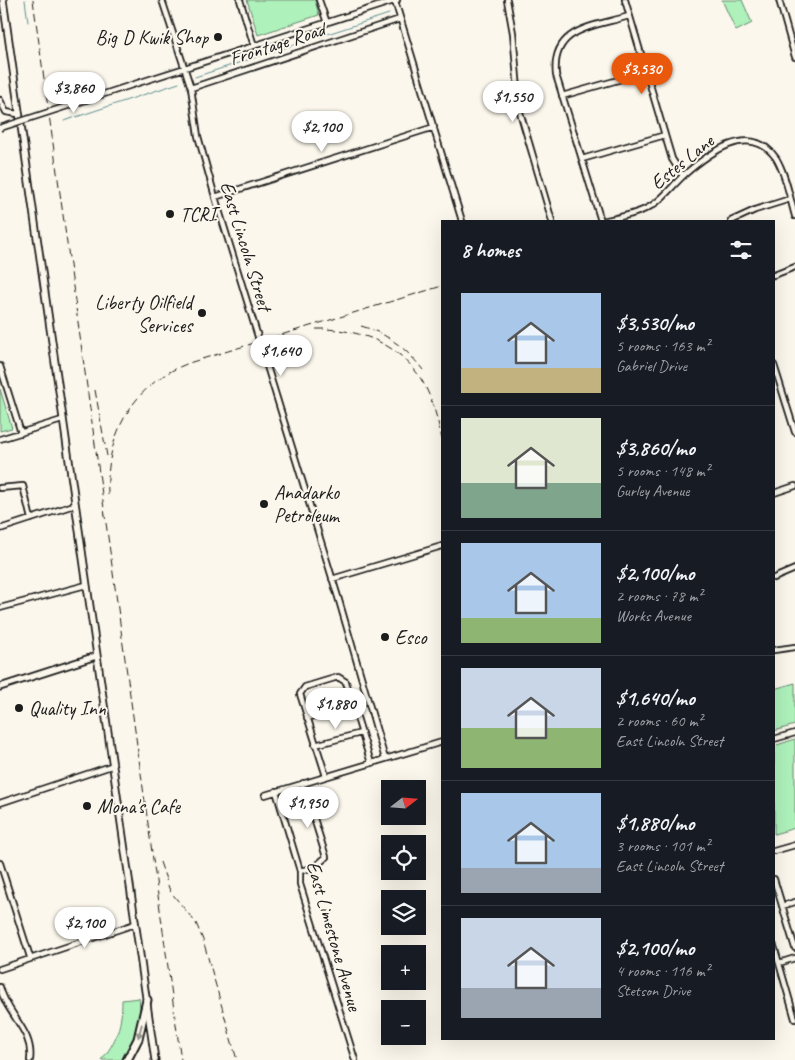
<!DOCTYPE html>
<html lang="en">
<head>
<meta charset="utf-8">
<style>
	:root { --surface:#171b24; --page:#242831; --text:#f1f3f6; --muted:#9ea1a6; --line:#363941; --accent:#ea580c }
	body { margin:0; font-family:Caveat,sans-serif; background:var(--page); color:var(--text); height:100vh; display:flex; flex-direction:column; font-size:19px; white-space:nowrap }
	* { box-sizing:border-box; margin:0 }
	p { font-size:16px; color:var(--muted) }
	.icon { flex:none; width:28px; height:28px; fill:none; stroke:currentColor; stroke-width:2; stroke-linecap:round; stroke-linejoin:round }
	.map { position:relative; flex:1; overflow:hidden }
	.side { position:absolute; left:441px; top:220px; width:334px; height:820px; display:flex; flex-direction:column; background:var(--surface); border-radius:0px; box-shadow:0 5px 20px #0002 }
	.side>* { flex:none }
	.needle { width:32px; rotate:73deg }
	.tools { position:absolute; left:381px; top:780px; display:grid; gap:10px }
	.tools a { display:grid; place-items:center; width:45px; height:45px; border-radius:0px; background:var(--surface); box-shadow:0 5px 20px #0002; font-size:25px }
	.price { position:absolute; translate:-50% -42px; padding:0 11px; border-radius:18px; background:#fff; color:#222; font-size:16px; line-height:32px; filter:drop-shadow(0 1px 2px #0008) }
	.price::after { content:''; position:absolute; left:50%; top:30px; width:15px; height:11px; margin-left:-8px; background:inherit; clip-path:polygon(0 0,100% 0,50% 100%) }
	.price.active { background:var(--accent); color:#fff }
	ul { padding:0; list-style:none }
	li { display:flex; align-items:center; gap:15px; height:125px; padding:0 20px }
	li+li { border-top:1px solid var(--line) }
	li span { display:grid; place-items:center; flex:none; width:140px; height:100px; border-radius:0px; color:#555 }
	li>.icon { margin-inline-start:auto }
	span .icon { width:60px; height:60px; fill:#fffc; stroke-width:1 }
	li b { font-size:21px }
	h2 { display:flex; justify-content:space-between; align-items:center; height:60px; padding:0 20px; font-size:21px }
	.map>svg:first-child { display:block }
</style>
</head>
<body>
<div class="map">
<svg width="795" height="1060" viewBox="0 0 795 1060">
	<rect width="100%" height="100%" fill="#fbf7ec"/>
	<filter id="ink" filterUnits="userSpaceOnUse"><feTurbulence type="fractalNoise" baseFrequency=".02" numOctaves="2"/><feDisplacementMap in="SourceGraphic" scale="10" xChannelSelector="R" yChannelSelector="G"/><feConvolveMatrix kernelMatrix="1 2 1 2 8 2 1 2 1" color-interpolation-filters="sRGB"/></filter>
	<g filter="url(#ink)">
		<path fill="#aef1bb" stroke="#65866c" d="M247 0H315L319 15 258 35Z
			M722 0H742L752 23 736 31Z
			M0 389 12 428 0 431Z
			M795 683V725L774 731V689Z
			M795 739V828L774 834V746Z
			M139 998C142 1020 136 1042 123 1060H101C117 1042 122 1024 122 1000Z"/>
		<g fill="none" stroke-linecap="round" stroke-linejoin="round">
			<path stroke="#5f8f93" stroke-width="1" d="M25 0 28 22
				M195 77 389 14
				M64 121 179 83"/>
			<defs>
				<path id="minor" d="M162 0 191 88 198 136 215 197 338 597 385 759
					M240 0 254 46
					M319 0 327 23
					M507 0 513 33 520 112 552 221
					M625 0 672 159 683 176
					M779 0 795 57
					M395 1 462 221
					M141 82 397 0
					M191 88 400 19
					M562 96 646 72
					M0 100 6 112 18 114
					M582 159 665 135
					M215 197 434 127
					M601 221 556 75C551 27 594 27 629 16
					M603 221C619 217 640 214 654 204 665 197 674 184 684 175 708 154 750 121 776 158 786 174 790 199 795 216
					M731 221 755 210 790 199
					M774 275 795 267
					M774 365 795 432
					M0 366 21 433
					M0 439 62 420
					M0 488 23 486 31 519
					M774 493 795 486
					M0 529 74 505
					M774 578 795 569
					M332 579 442 546
					M0 608 86 585
					M774 650 795 647
					M307 718 352 705
					M774 739 795 733
					M315 745 361 733
					M326 776 300 694 305 687 338 677 346 682 371 763
					M276 791 300 871V884L355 1060
					M265 795 442 742
					M0 803 111 766
					M774 851 795 845
					M0 863 30 957
					M300 871 315 867 326 857 303 783
					M774 879 795 948
					M782 906 795 902
					M774 946 795 1019
					M779 963 795 958
					M0 969 135 924
					M0 987C6 1014 34 1031 30 1060"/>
				<path id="major" d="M3 0 155 1060
					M0 687 96 656"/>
				<path id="highway" d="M127 1060 138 1039 147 1000"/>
			</defs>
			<use href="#minor" stroke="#1c1c1c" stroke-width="8"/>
			<use href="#major" stroke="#1c1c1c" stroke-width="9"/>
			<use href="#highway" stroke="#1c1c1c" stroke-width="11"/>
			<use href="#minor" stroke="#fbf7ec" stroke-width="4.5"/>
			<use href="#major" stroke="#fbf7ec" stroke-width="5.5"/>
			<use href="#highway" stroke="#fbf7ec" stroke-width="7"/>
			<path stroke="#1c1c1c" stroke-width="1" stroke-dasharray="8 4" stroke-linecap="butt" d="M33 0 181 1060
				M361 326C387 333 407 349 423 370
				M316 329C360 328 405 345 426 388 434 404 438 422 442 439
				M95 390 107 456
				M108 495C105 435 133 382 192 362L442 286
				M160 862 170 891 196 923 203 940 237 1060"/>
			<defs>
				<path id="minor-bridge" d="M0 128 141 82"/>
			</defs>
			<use href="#minor-bridge" stroke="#1c1c1c" stroke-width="8" stroke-linecap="butt"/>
			<use href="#minor-bridge" stroke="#fbf7ec" stroke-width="4.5"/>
		</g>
		<defs><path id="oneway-solid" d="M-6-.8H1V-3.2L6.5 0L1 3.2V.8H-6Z" transform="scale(1.25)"/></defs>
		<use fill="#97948e" href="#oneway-solid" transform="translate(140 1031) rotate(105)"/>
	</g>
	<g fill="#1c1c1c" stroke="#fbf7ec" stroke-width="2">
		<circle cx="218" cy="37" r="5"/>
		<circle cx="170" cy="214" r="5"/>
		<circle cx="202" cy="313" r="5"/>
		<circle cx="264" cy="504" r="5"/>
		<circle cx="385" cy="637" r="5"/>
		<circle cx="19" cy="708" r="5"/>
		<circle cx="87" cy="806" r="5"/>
	</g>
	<g text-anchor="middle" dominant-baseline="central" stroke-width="4" stroke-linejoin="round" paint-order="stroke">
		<g font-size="20" fill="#1c1c1c" stroke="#fbf7ec" text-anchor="start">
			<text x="208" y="37" text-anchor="end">Big D Kwik Shop</text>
			<text x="180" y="214">TCRI</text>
			<text x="192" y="302" text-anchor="end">Liberty Oilfield<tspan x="192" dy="23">Services</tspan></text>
			<text x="274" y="492">Anadarko<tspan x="274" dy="23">Petroleum</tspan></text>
			<text x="395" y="637">Esco</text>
			<text x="29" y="708">Quality Inn</text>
			<text x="97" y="806">Mona's Cafe</text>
		</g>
		<g font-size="20" fill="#1c1c1c" stroke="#fbf7ec">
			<text transform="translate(277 44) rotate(-18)">Frontage Road</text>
			<text transform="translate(682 162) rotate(-39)">Estes Lane</text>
			<text transform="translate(246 246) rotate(73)">East Lincoln Street</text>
			<text transform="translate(334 936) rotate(74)">East Limestone Avenue</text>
		</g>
	</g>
</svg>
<div class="tools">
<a><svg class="needle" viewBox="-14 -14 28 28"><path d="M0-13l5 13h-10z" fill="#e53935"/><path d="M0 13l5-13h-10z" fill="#9ea1a6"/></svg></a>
<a><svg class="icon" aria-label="locate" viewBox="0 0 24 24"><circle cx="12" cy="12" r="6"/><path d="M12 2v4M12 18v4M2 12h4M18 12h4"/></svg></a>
<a><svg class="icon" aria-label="layers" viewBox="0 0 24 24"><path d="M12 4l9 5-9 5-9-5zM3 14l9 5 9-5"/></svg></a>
<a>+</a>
<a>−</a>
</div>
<b class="price active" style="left:642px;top:95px">$3,530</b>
<b class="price" style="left:74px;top:114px">$3,860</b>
<b class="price" style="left:513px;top:123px">$1,550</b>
<b class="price" style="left:322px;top:153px">$2,100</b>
<b class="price" style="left:281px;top:377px">$1,640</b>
<b class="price" style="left:336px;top:730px">$1,880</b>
<b class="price" style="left:308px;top:829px">$1,950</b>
<b class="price" style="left:85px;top:949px">$2,100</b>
<section class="side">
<h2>8 homes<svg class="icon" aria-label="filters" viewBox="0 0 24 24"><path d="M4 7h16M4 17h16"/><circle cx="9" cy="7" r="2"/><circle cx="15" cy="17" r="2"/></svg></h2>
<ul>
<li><span style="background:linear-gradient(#a9c7e8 75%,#c2b280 0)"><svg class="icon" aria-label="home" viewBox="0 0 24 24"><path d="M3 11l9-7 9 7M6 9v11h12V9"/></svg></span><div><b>$3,530/mo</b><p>5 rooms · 163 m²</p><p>Gabriel Drive</p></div></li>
<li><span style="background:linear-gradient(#dfe7d0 65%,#7fa58c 0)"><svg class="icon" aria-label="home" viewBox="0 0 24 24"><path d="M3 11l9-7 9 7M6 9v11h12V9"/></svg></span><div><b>$3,860/mo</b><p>5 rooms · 148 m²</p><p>Gurley Avenue</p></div></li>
<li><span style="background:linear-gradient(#a9c7e8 75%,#8fb573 0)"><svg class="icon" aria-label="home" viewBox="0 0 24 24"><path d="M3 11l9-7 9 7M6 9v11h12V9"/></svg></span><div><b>$2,100/mo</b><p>2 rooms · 78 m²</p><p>Works Avenue</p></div></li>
<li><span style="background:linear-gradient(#c9d6e8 60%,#8fb573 0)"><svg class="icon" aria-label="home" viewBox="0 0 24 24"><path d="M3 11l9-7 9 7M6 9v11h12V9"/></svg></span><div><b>$1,640/mo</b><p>2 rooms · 60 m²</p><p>East Lincoln Street</p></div></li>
<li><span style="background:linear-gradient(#a9c7e8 75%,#9aa5b1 0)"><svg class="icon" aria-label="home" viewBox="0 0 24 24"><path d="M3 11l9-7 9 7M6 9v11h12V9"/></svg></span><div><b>$1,880/mo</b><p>3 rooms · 101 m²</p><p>East Lincoln Street</p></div></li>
<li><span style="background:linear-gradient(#c9d6e8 70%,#9aa5b1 0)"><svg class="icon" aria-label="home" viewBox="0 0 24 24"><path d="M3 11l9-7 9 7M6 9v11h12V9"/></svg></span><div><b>$2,100/mo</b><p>4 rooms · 116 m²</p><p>Stetson Drive</p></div></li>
</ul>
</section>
</div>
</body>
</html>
